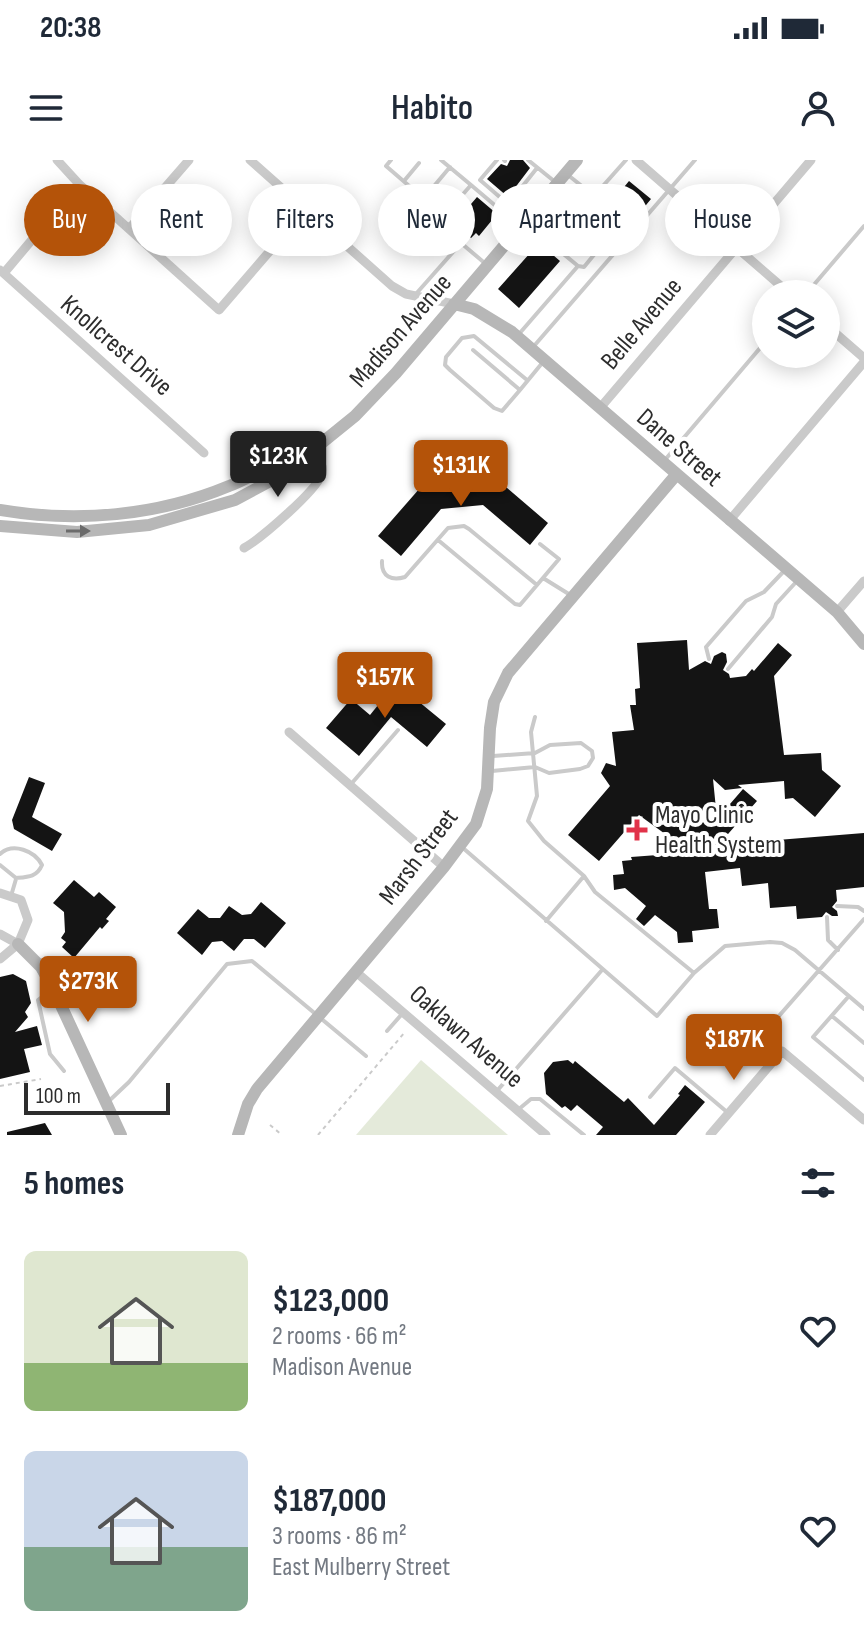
<!DOCTYPE html>
<html lang="en">
<head>
<meta charset="utf-8">
<style>
	:root { --surface:#fff; --page:#f6f6f7; --text:#1f2937; --muted:#747a83; --accent:#b45309 }
	body { margin:0; font-family:"Sofia Sans Condensed",sans-serif; background:var(--page); color:var(--text); height:100vh; display:flex; flex-direction:column; font-size:30px; white-space:nowrap }
	* { box-sizing:border-box; margin:0 }
	p { font-size:26px; color:var(--muted) }
	.icon { flex:none; width:44px; height:44px; fill:none; stroke:currentColor; stroke-width:2; stroke-linecap:round; stroke-linejoin:round }
	.map { position:relative; height:975px; overflow:hidden }
	.sheet { display:flex; flex-direction:column; background:var(--surface); flex:1 }
	.sheet>* { flex:none }
	.hud { position:absolute; left:24px; top:24px; width:816px; height:72px; display:flex; gap:16px }
	.fabs { position:absolute; left:752px; top:120px; display:grid; gap:16px }
	.fabs a { display:grid; place-items:center; width:88px; height:88px; border-radius:50%; background:var(--surface); box-shadow:0 4px 20px #0003; font-size:40px }
	.scale { position:absolute; left:24px; bottom:20px; width:146px; box-sizing:border-box; padding-left:8px; border:4px solid #2d2d2d; border-top:0; font-size:22px; line-height:28px; white-space:nowrap; color:#2d2d2d; -webkit-text-stroke:6px #fff; paint-order:stroke }
	.price { position:absolute; translate:-50% -68px; padding:0 18px; border-radius:8px; background:var(--accent); color:#fff; font-size:26px; line-height:52px; filter:drop-shadow(0 2px 4px #0008) }
	.price::after { content:''; position:absolute; left:50%; top:48px; width:24px; height:18px; margin-left:-12px; background:inherit; clip-path:polygon(0 0,100% 0,50% 100%) }
	.price.selected { background:#222; color:#fff }
	ul { padding:0; list-style:none }
	li { display:flex; align-items:center; gap:24px; height:200px; padding:0 24px }
	li span { display:grid; place-items:center; flex:none; width:224px; height:160px; border-radius:12px; color:#555 }
	li>.icon { margin-inline-start:auto }
	span .icon { width:96px; height:96px; fill:#fffc; stroke-width:1 }
	li b { font-size:34px }
	h2 { display:flex; justify-content:space-between; align-items:center; height:96px; padding:0 24px; font-size:34px }
	.pill { padding:0 28px; border-radius:36px; background:var(--surface); box-shadow:0 4px 20px #0003; font-size:28px; line-height:72px }
	.pill.selected { background:var(--accent); color:#fff }
	.status { display:flex; justify-content:space-between; align-items:center; height:56px; padding:0 40px; background:var(--surface); direction:ltr }
	.status svg { height:22px; fill:currentColor }
	header { display:flex; justify-content:space-between; align-items:center; height:104px; padding:0 24px; background:var(--surface); font-size:36px; font-weight:600 }
	.map>svg:first-child { display:block }
</style>
</head>
<body>
<div class="status"><b>20:38</b><svg viewBox="0 0 49 12"><path d="M0 12V9h3v3zM5 12V6h3v6zM10 12V3h3v9zM15 12V0h3v12zM26 1h20v11H26zM47 4h2v5h-2z"/></svg></div>
<header><svg class="icon" aria-label="menu" viewBox="0 0 24 24"><path d="M4 6h16M4 12h16M4 18h16"/></svg>Habito<svg class="icon" aria-label="person" viewBox="0 0 24 24"><circle cx="12" cy="8" r="4"/><path d="M4 21q1-7 8-7t8 7"/></svg></header>
<div class="map">
<svg width="864" height="975" viewBox="0 0 864 975">
	<rect width="100%" height="100%" fill="#fff"/>
	<path fill="#e4eada" d="M421 900 508 975H356Z"/>
	<path fill="#141414" d="M510 0H523L530 8 508 37 487 19 501 4 507 6Z
		M629 21 651 39 637 56 633 53 629 57 625 53 618 54 617 62 609 56 616 55 618 51 611 43Z
		M477 37 497 54 479 76 476 73 471 78 454 64Z
		M569 53 600 80 589 92 558 66Z
		M539 83 560 101 519 148 498 129Z
		M498 314 499 321 548 363 530 385 483 345 441 349 401 396 378 376 420 328V319Z
		M687 480 689 510 705 501 711 504 714 496 722 492 726 494 727 502 723 510 729 514 730 518 746 516 752 509 754 511 778 483 792 495 774 516 784 595 821 593 822 610 841 626 815 657 793 638 785 639 784 621 738 625 742 628 725 630 713 619 717 659 743 629 757 641 714 690 765 686V681L864 673V727L836 730 837 741 832 747 837 751 838 756H832L826 752 822 757 797 759 796 746 770 748 768 723 742 726 740 708 705 712 709 749H717L719 768 692 771 693 782 678 783 677 772 655 755 644 766 636 759 646 746 625 728 614 730 613 715 624 714 622 701 632 700 631 697 671 694 672 679 639 655 599 701 568 675 610 626 601 613 606 603 616 606 612 572 634 570 630 545H636L635 529 640 528 637 483Z
		M396 523 446 564 427 587 391 557 359 596 326 568 351 539 370 555Z
		M29 617 45 623 32 657 62 674 52 691 14 669 12 660Z
		M74 720 94 737 99 732 116 747 106 759 109 761 102 769 100 767 74 798 62 787 66 782 61 778 65 772 64 752 53 743Z
		M261 742 286 763 265 788 254 779H244L234 791 222 781 212 782 202 795 177 773 198 749 209 758H220L229 746 242 755 251 754Z
		M13 814 26 821 31 843 25 852 28 857 15 872 37 866 42 885 24 889 30 912 0 919V817Z
		M568 900 573 904 575 901 624 942 628 938 654 965 680 935 678 934 685 925 705 942 676 975H596L603 967 577 945 571 951 565 946 562 948 546 934 544 913 553 902Z
		M45 963 52 975H7V972Z"/>
	<g fill="none" stroke-linecap="round" stroke-linejoin="round">
		<path stroke="#cacaca" stroke-width="2" stroke-dasharray="4 4" stroke-linecap="butt" d="M0 926 41 919
			M270 965 282 975
			M318 975 405 872"/>
		<path stroke="#cacaca" stroke-width="4" d="M391 0 386 6 444 56
			M441 0 471 25
			M497 0 480 20 524 58
			M504 0 505 1
			M528 0 554 21
			M626 0 586 45 624 82 695 0
			M404 21 419 3
			M553 32 568 45H586L583 27 568 15
			M424 38 450 7
			M591 49 609 48 613 51
			M537 50 553 63 562 52
			M502 52 537 8
			M526 63 578 106 584 107 602 85
			M619 76 625 62 621 58
			M461 83 444 67V56L471 25 518 65
			M806 134 864 66
			M415 135 461 83 487 105
			M519 174 578 106
			M534 186 624 82
			M473 190 520 230 543 202
			M520 230 502 251 494 248 450 210 445 205 446 197 462 178 474 176 527 220
			M664 301 766 181
			M438 380 515 444 520 445 537 425
			M382 401C381 417 392 421 405 417L448 368 464 366 469 369 537 425 559 399 540 384
			M543 418 572 436
			M709 499 706 487 746 441 764 432 784 411
			M728 509 772 457 776 444 797 421
			M535 557 531 572 537 636 528 661 544 681 584 716 546 761
			M492 611 535 607 549 613 580 609 588 606 593 598 592 591 581 583 550 585 535 593 493 596
			M352 623 398 570
			M463 688 657 856 694 813 725 786 770 782 782 783 795 790 864 849
			M0 694C13 682 35 691 42 705 37 717 28 717 16 718L0 705
			M584 716 595 732 694 813
			M11 736 16 719
			M837 746 858 747 864 751
			M827 757 828 780 838 790
			M51 830 38 840 50 894 64 911
			M849 836 813 877 864 920
			M832 856 864 883
			M762 868 771 865 864 759
			M387 871 402 854
			M496 932 602 810
			M650 937 675 908 727 952
			M110 940 129 922 227 804 252 801 366 896
			M519 949 531 939H540L584 975"/>
		<path stroke="#cacaca" stroke-width="9" d="M57 0 79 24 219 150 306 49
			M250 0 392 126 406 134 454 144
			M636 0 790 134
			M129 69 189 0
			M0 110 204 293
			M4 113 79 24
			M826 165 864 198
			M600 248 811 0
			M729 361 864 202
			M244 388C260 379 319 329 322 313 324 304 317 297 313 290
			M837 452 864 421
			M289 572 444 707
			M0 733 21 740 28 760 18 784 0 799
			M0 774 18 784
			M356 812 546 975
			M710 975 782 891 864 960"/>
		<path stroke="#b7b7b7" stroke-width="12" d="M454 144 474 149 512 172 837 452 864 484
			M0 350C77 363 157 356 229 326 258 315 283 294 313 290
			M0 366 77 372 149 365 235 340 302 304 313 290 355 256 396 213 577 0
			M18 784 41 807 53 828 121 975
			M238 975 248 944 257 929 444 707 476 664 487 629 490 568 494 542 508 513 676 315"/>
	</g>
	<defs><path id="oneway-solid" d="M-6-.8H1V-3.2L6.5 0L1 3.2V.8H-6Z" transform="scale(2)"/></defs>
	<use fill="#6b6b6b" href="#oneway-solid" transform="translate(78 371)"/>
	<path fill="#e13249" stroke="#fff" stroke-width="3" d="M633 658h8v8h8v8h-8v8h-8v-8h-8v-8h8z"/>
	<g text-anchor="middle" dominant-baseline="central" stroke-width="8" stroke-linejoin="round" paint-order="stroke">
		<g font-size="26" fill="#2d2d2d" stroke="#fff">
			<text transform="translate(642 164) rotate(-50)">Belle Avenue</text>
			<text transform="translate(401 171) rotate(-49)">Madison Avenue</text>
			<text transform="translate(116 186) rotate(41)">Knollcrest Drive</text>
			<text transform="translate(679 288) rotate(41)">Dane Street</text>
			<text transform="translate(419 697) rotate(-53)">Marsh Street</text>
			<text transform="translate(466 877) rotate(41)">Oaklawn Avenue</text>
		</g>
		<g font-size="26" fill="#2d2d2d" stroke="#fff" text-anchor="start">
			<text x="655" y="655">Mayo Clinic<tspan x="655" dy="30">Health System</tspan></text>
		</g>
	</g>
</svg>
<div class="fabs">
<a><svg class="icon" aria-label="layers" viewBox="0 0 24 24"><path d="M12 4l9 5-9 5-9-5zM3 14l9 5 9-5"/></svg></a>
</div>
<div class="scale">100 m</div>
<b class="price selected" style="left:278px;top:339px">$123K</b>
<b class="price" style="left:461px;top:348px">$131K</b>
<b class="price" style="left:385px;top:560px">$157K</b>
<b class="price" style="left:88px;top:864px">$273K</b>
<b class="price" style="left:734px;top:922px">$187K</b>
<div class="hud">
<a class="pill selected">Buy</a>
<a class="pill">Rent</a>
<a class="pill">Filters</a>
<a class="pill">New</a>
<a class="pill">Apartment</a>
<a class="pill">House</a>
</div>
</div>
<section class="sheet">
<h2>5 homes<svg class="icon" aria-label="filters" viewBox="0 0 24 24"><path d="M4 7h16M4 17h16"/><circle cx="9" cy="7" r="2"/><circle cx="15" cy="17" r="2"/></svg></h2>
<ul>
<li><span style="background:linear-gradient(#dfe7d0 70%,#8fb573 0)"><svg class="icon" aria-label="home" viewBox="0 0 24 24"><path d="M3 11l9-7 9 7M6 9v11h12V9"/></svg></span><div><b>$123,000</b><p>2 rooms · 66 m²</p><p>Madison Avenue</p></div><svg class="icon" aria-label="heart" viewBox="0 0 24 24"><path d="M12 20l-8-8c-3-5 5-10 8-4 3-6 11-1 8 4z"/></svg></li>
<li><span style="background:linear-gradient(#c9d6e8 60%,#7fa58c 0)"><svg class="icon" aria-label="home" viewBox="0 0 24 24"><path d="M3 11l9-7 9 7M6 9v11h12V9"/></svg></span><div><b>$187,000</b><p>3 rooms · 86 m²</p><p>East Mulberry Street</p></div><svg class="icon" aria-label="heart" viewBox="0 0 24 24"><path d="M12 20l-8-8c-3-5 5-10 8-4 3-6 11-1 8 4z"/></svg></li>
</ul>
</section>
</body>
</html>
